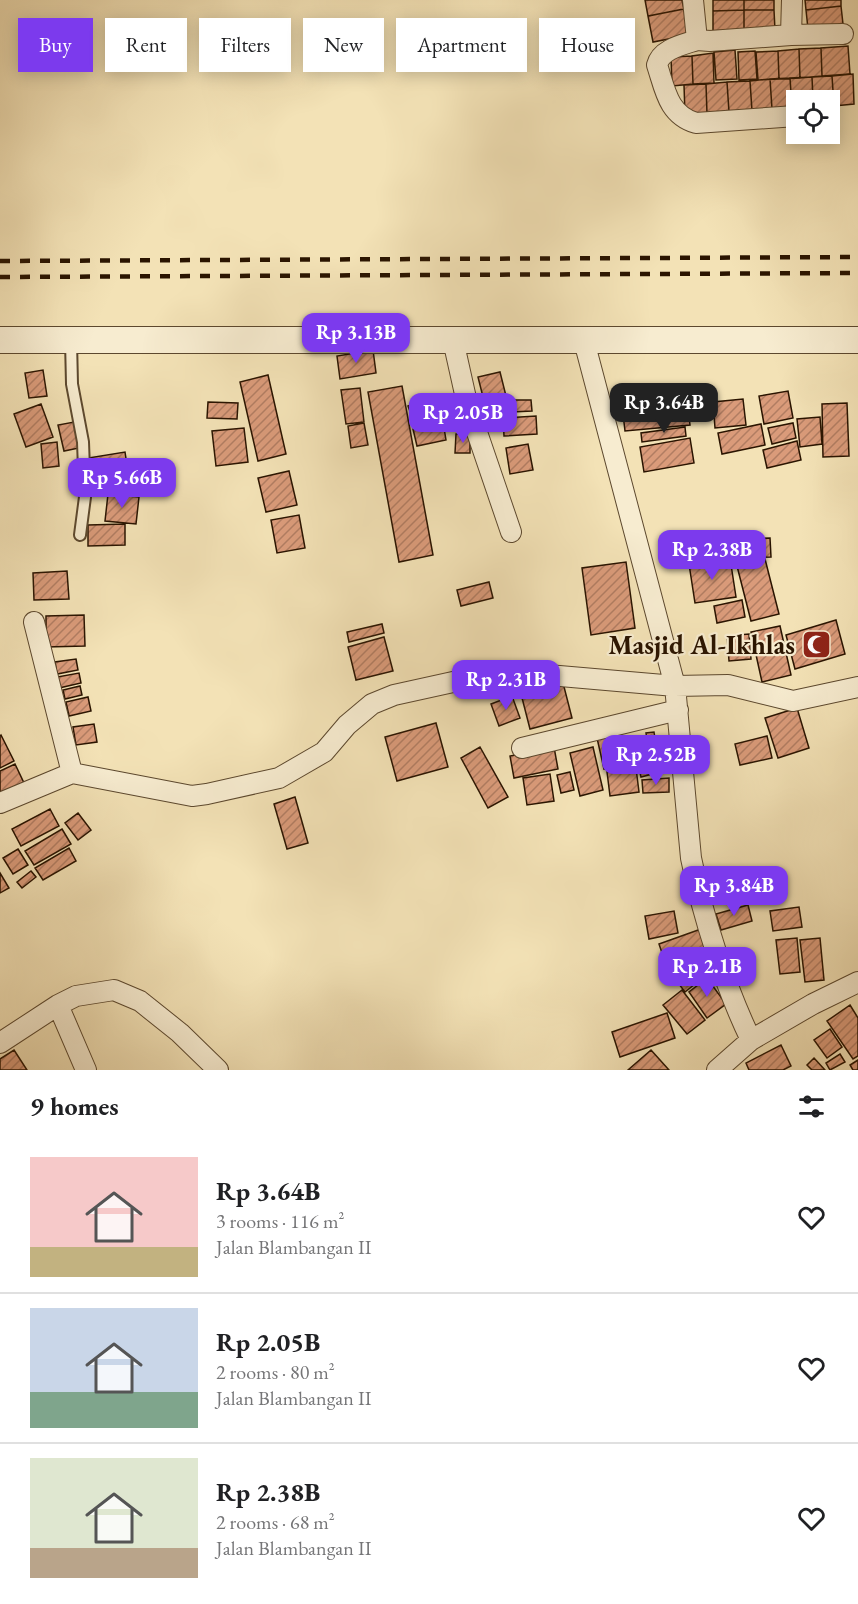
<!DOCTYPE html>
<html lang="en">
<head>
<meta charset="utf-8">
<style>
	:root { --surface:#fff; --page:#f2f2f2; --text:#202124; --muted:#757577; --line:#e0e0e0; --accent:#7c3aed }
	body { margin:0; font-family:"EB Garamond",serif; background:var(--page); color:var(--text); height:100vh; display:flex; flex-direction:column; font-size:22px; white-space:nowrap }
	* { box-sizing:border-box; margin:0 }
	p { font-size:20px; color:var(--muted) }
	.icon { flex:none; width:33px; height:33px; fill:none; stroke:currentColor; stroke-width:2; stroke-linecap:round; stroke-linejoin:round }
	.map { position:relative; height:1070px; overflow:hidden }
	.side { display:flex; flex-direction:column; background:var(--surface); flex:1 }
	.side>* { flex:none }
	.hud { position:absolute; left:18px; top:18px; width:822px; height:54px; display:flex; gap:12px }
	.buttons { position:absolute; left:786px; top:90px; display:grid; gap:12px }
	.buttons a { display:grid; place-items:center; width:54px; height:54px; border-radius:0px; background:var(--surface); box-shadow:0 3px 15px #0003; font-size:30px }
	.price { position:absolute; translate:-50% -51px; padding:0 14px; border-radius:12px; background:var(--accent); color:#fff; font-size:20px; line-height:39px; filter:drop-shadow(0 2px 3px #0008) }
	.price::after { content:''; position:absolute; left:50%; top:36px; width:18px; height:14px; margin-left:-9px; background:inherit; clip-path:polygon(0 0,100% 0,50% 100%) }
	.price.on { background:#222; color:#fff }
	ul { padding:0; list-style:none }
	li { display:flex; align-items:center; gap:18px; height:150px; padding:0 30px }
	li+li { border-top:2px solid var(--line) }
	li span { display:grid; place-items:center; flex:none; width:168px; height:120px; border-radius:0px; color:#555 }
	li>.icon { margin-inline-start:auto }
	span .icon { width:72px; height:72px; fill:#fffc; stroke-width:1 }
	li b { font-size:26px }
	h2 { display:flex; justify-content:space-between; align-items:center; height:72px; padding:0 30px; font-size:26px }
	.pill { padding:0 21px; border-radius:0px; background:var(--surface); box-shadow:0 3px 15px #0003; font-size:21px; line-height:54px }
	.pill.on { background:var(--accent); color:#fff }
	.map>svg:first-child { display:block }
</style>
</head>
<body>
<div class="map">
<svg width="858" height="1070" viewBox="0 0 858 1070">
	<defs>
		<pattern id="building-hatch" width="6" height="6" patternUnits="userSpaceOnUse" patternTransform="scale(1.5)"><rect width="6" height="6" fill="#da9b7a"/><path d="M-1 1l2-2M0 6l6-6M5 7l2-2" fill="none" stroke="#b17d62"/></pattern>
	</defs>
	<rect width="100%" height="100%" fill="#f3e2b6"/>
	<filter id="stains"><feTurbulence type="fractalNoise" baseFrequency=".00333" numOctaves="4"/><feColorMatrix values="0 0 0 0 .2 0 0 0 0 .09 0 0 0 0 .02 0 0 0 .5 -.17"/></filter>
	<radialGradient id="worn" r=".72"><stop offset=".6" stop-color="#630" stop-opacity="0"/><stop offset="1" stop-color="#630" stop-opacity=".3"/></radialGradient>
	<path fill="url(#building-hatch)" stroke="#2a1400" stroke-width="1.5" d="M645 0H682L684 9 648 16Z
		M713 0H744V10L713 11Z
		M744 0H774V10H744Z
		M805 0H841V6L806 10Z
		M841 6 843 24 808 29 806 10Z
		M684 9 689 35 653 42 648 16Z
		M744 10V31L713 32V11Z
		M744 10H774L775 30 744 31Z
		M848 46 850 74 822 76 821 48Z
		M821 48 822 76 800 78 799 49Z
		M799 49 800 78 779 79 778 51Z
		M735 50 737 79 716 80 714 52Z
		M755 51 757 79 739 80 738 52Z
		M778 51 779 79 758 80 756 52Z
		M713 53 714 83 693 84 692 56Z
		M692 56 693 84 672 86 671 57Z
		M853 74 854 104 834 106 832 76Z
		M832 76 834 106H830V100H813L812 77Z
		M812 77 813 100H796V108H792L790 78Z
		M790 78 792 108 772 109 770 79Z
		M770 79 772 109 752 111 750 81Z
		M750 81 752 111 729 112 727 82Z
		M727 82 729 112 707 114 706 84Z
		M706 84 707 114 685 115 684 85Z
		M373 350 376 373 340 379 337 356Z
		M43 370 47 396 29 398 25 373Z
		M500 372 506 396 484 401 478 377Z
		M268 375 286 454 258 461 240 382Z
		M402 386 433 555 399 562 368 392Z
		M360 388 364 422 346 424 341 390Z
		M788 391 793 418 764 424 759 396Z
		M443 394 449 413 415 425 408 406Z
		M743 399 746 425 715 428 713 402Z
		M511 400H531L532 411 512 412Z
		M505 401 510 412 493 419 488 408Z
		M208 402 238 403 237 419 207 418Z
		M847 403 849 456 823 457 822 404Z
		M41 404 53 437 26 447 14 414Z
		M688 408 690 425 625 431 623 414Z
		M536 416 537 434 504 436 503 418Z
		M820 417 822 444 800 447 797 419Z
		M469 419 470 428 449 431 448 421Z
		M74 422 79 448 64 451 58 425Z
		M443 422 446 440 417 446 413 429Z
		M364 423 368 445 351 448 348 426Z
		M793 423 796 438 772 444 768 428Z
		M761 424 765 445 722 454 718 433Z
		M685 427 686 436 642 442 641 433Z
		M244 428 248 462 216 466 212 431Z
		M456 434H470V453H455Z
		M690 438 694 463 644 472 640 447Z
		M797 441 801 460 767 468 763 450Z
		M57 442 59 466 43 468 41 444Z
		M528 444 533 470 510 474 506 448Z
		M125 452 130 485 93 491 88 458Z
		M289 471 297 505 266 512 258 478Z
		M108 494 139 497 136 524 105 521Z
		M299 515 305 548 277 553 271 520Z
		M125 524V545L88 546V525Z
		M770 538 771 557 740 558 739 539Z
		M730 558 736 597 695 603 689 564Z
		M765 559 779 614 751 621 737 566Z
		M626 562 635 628 591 635 582 568Z
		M67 571 69 599 34 600 33 573Z
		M489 582 493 598 461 606 457 590Z
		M742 600 745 617 717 623 714 606Z
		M84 615 85 646 46 647V616Z
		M836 620 845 654 795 669 786 635Z
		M382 624 384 633 349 642 347 632Z
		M780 626 791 675 762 682 751 632Z
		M749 634 751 659 729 661 727 636Z
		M384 637 393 671 356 680 348 647Z
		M76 659 78 670 57 674 55 662Z
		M79 673 81 683 59 688 57 677Z
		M562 679 572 718 530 729 520 690Z
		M80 686 82 695 65 699 63 690Z
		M512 696 520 718 499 726 491 704Z
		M88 697 91 711 69 716 66 702Z
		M797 708 809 748 778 758 765 718Z
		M436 723 448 767 397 781 385 737Z
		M94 724 97 742 76 745 73 727Z
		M654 732 658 759 650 760 646 733Z
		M1 735 14 761 0 768V736Z
		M607 736 614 767 604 769 597 738Z
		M767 736 772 758 740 765 735 744Z
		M645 742 648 761 623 764 620 746Z
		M480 747 508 797 488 808 461 758Z
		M554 747 558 769 514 778 510 756Z
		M593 747 603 790 580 796 570 753Z
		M662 762 664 771 641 777 639 768Z
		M15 764 24 783 0 794V771Z
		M636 768 639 792 610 796 607 772Z
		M570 772 574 790 561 793 557 775Z
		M550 774 554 801 527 805 523 778Z
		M669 778V792L643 793 642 780Z
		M295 797 308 843 287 849 274 804Z
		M50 809 59 826 21 846 12 829Z
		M78 813 91 830 78 840 65 823Z
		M62 829 71 844 34 865 25 851Z
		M69 848 76 861 43 880 35 868Z
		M18 849 28 865 13 874 3 858Z
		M31 871 36 877 22 888 17 882Z
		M0 873 9 888 0 893Z
		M748 905 752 921 721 930 716 914Z
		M799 907 802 927 773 931 770 911Z
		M674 911 678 933 649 939 645 916Z
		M701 929 708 950 666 965 659 944Z
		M797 938 800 972 780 974 776 940Z
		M820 938 824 980 805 982 800 940Z
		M705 955 715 968 685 992 675 979Z
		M707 978 726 1004 707 1018 689 992Z
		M682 990 705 1020 687 1034 663 1005Z
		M850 1005 858 1018V1056L853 1059 827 1021Z
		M667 1013 675 1038 620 1057 612 1032Z
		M830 1029 842 1047 827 1058 814 1040Z
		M781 1045 791 1066 783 1070H749L746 1063Z
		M14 1050 27 1070H0V1059Z
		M651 1050 669 1070H628Z
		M840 1054 845 1062 830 1070 826 1063Z
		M814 1058 825 1070H812L807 1065Z
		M858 1060V1070H853L850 1065Z"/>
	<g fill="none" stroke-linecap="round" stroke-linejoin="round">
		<defs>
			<path id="service" d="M71 341 72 384 83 442 85 497 80 535"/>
			<path id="minor" d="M693 0 697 40 710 41 791 35 792 0
				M791 35 843 34
				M697 40C682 45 661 49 657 65 665 89 668 115 696 123L796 116
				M453 340 467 403 511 532
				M584 341 675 686 691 858C703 917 725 986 751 1040
				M34 622 72 773
				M522 748 678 710
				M0 803 72 773 192 796 207 794 279 778 324 752 347 725 372 704 394 695 503 671 675 686 728 685 793 701 858 687
				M58 1005 86 1070
				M0 1043 58 1005 76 996 114 990 140 1001 180 1033 218 1070
				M717 1070 751 1040 813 1004 858 982"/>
			<path id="tertiary" d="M0 340H858"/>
		</defs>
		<use href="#service" stroke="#5c482e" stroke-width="14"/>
		<use href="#minor" stroke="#5c482e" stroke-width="22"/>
		<use href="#tertiary" stroke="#5c482e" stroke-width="28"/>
		<use href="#service" stroke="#f7ecd0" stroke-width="10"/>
		<use href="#minor" stroke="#f7ecd0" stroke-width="20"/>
		<use href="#tertiary" stroke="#f7ecd0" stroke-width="26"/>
		<path stroke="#2a1400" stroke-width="4.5" stroke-dasharray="10 10" stroke-linecap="butt" d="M0 261 858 257
			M0 277 858 273"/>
	</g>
	<defs>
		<symbol id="mosque-square" viewBox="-11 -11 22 22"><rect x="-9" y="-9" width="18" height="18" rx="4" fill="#8f2418" stroke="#f7ecd0"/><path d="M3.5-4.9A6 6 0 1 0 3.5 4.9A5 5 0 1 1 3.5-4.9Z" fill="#fff"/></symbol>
	</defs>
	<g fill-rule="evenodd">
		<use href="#mosque-square" x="800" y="628" width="33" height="33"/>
	</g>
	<g text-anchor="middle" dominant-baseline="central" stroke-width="4.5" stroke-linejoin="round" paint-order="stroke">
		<g font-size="27" font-weight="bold" fill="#2a1400" stroke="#f7ecd0" text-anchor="end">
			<text x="795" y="644">Masjid Al-Ikhlas</text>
		</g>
	</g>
	<rect width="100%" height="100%" filter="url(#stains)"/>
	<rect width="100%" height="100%" fill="url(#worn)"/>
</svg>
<div class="buttons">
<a><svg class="icon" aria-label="locate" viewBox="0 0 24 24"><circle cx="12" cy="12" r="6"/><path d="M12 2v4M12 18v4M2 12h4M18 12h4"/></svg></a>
</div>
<b class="price" style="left:356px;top:364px">Rp 3.13B</b>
<b class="price on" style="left:664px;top:434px">Rp 3.64B</b>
<b class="price" style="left:463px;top:444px">Rp 2.05B</b>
<b class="price" style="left:122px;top:509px">Rp 5.66B</b>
<b class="price" style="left:712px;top:581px">Rp 2.38B</b>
<b class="price" style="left:506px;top:711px">Rp 2.31B</b>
<b class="price" style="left:656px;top:786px">Rp 2.52B</b>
<b class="price" style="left:734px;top:917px">Rp 3.84B</b>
<b class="price" style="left:707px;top:998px">Rp 2.1B</b>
<div class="hud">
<a class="pill on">Buy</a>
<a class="pill">Rent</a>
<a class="pill">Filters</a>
<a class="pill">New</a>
<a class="pill">Apartment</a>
<a class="pill">House</a>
</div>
</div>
<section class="side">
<h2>9 homes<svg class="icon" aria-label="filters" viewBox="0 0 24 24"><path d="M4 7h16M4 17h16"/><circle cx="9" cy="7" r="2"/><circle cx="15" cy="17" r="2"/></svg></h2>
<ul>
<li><span style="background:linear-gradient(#f6c9c9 75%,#c2b280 0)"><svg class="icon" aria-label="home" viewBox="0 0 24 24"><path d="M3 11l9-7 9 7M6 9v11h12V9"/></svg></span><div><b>Rp 3.64B</b><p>3 rooms · 116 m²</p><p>Jalan Blambangan II</p></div><svg class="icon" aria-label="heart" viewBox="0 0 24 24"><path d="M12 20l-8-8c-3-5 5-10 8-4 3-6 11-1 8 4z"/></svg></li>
<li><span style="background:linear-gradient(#c9d6e8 70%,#7fa58c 0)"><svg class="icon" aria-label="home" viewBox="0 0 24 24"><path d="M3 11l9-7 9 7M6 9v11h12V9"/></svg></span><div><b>Rp 2.05B</b><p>2 rooms · 80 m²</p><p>Jalan Blambangan II</p></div><svg class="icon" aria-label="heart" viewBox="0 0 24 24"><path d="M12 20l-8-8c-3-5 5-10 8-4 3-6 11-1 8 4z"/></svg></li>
<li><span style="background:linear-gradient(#dfe7d0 75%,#b9a48a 0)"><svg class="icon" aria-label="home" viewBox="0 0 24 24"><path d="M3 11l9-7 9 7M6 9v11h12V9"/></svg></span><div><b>Rp 2.38B</b><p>2 rooms · 68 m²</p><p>Jalan Blambangan II</p></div><svg class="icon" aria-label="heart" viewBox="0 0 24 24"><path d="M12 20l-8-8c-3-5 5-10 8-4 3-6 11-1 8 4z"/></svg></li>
</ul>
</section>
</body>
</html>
